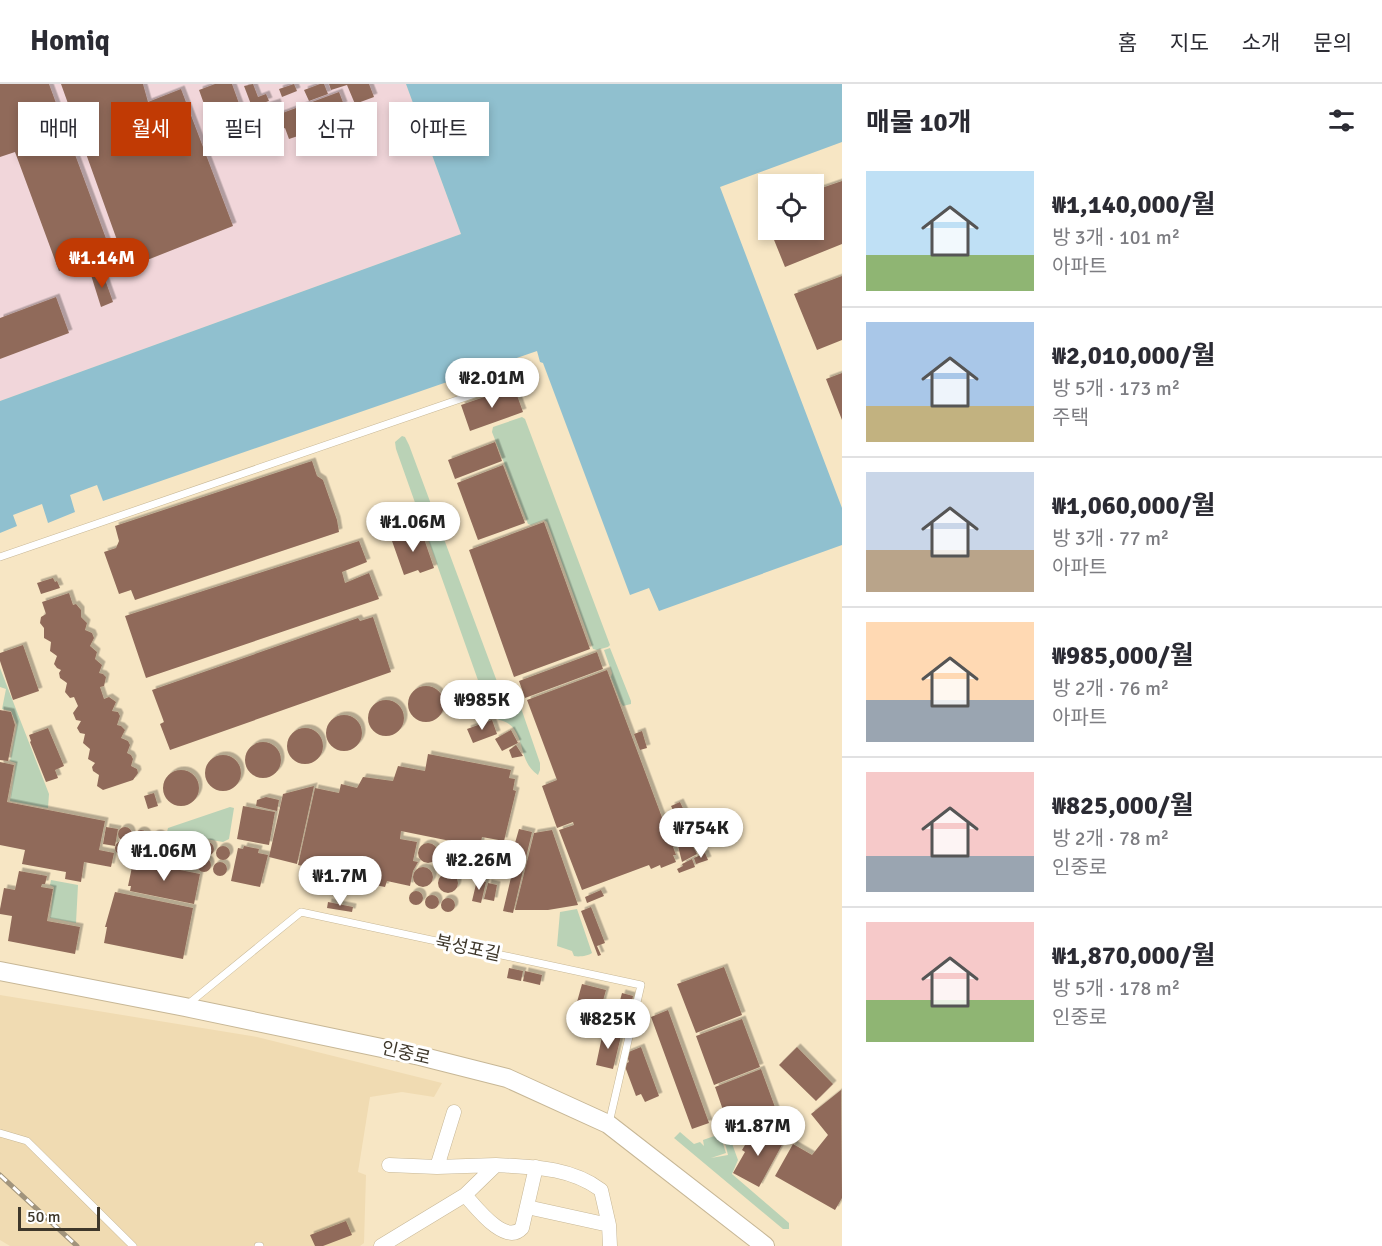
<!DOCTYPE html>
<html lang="ko">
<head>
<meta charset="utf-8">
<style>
	:root { --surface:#fff; --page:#f7f7f7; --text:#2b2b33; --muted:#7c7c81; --line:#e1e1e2; --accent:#c13a04 }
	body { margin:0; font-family:Signika,"Noto Sans KR",sans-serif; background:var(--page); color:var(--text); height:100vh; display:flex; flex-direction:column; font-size:22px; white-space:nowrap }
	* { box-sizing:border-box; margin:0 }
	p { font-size:20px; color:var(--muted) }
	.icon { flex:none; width:33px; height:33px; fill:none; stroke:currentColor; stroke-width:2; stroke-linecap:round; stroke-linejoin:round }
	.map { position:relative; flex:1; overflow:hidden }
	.sheet { display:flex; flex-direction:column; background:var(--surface); width:540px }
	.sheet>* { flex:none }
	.banner { position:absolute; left:18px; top:18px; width:570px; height:54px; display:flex; gap:12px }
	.buttons { position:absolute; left:758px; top:90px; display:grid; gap:12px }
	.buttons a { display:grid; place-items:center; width:66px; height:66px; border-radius:0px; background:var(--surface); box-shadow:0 3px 9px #0003; font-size:30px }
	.scale { position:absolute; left:18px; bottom:15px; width:82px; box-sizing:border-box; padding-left:6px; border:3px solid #3e372a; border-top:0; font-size:16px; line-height:21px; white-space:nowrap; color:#3e372a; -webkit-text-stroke:4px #fff; paint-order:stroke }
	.price { position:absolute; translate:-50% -51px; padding:0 14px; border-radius:21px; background:#fff; color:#222; font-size:20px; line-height:39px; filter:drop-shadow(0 2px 3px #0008) }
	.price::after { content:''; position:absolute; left:50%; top:36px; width:18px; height:14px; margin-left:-9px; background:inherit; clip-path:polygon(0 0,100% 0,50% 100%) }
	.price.current { background:var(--accent); color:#fff }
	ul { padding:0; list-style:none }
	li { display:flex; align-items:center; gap:18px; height:150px; padding:0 24px }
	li+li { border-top:2px solid var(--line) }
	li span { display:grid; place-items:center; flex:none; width:168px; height:120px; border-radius:0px; color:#555 }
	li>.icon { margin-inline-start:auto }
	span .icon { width:72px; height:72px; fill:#fffc; stroke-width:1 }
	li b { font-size:26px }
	h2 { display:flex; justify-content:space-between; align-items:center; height:72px; padding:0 24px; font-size:26px }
	.tag { padding:0 21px; border-radius:0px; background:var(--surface); box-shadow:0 3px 9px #0003; font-size:21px; line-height:54px }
	.tag.current { background:var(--accent); color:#fff }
	header { display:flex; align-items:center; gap:36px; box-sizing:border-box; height:84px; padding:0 30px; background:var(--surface); border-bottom:2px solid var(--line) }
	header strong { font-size:28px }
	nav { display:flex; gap:33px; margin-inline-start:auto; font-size:21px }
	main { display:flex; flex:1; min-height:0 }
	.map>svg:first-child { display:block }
</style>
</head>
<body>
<header>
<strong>Homiq</strong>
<nav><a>홈</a><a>지도</a><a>소개</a><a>문의</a></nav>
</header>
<main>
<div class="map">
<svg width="842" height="1162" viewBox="0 0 842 1162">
	<defs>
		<filter id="shadow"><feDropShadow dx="3.5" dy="-3.5" stdDeviation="0" flood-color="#0004"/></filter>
	</defs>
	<rect width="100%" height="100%" fill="#f7e6c4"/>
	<path fill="#f1d6da" d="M0 0H406L461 150 0 317Z"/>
	<path fill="#f0dbb2" d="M0 911 257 953 442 999 434 1013 402 1008 370 1013 358 1088 366 1091 364 1159 360 1162H10L0 1156Z"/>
	<path fill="#bad2b6" d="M522 333 525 335 610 561 608 563 597 566 593 565 547 438 544 436 531 441 528 440 492 348 493 343Z
		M402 352 405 353 409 361 505 619 508 624H521L540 679V686L538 691C520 678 525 661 514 645 507 635 497 638 490 630L396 365 395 358Z
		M610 564 631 617V620L623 622 621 619 611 593 612 589 604 566Z
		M0 584 49 710 48 724 10 717 16 679 10 677 17 641 11 627 2 625 6 605 0 603Z
		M230 723 234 724 229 755 223 758 167 748 168 744Z
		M51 796 78 801 76 839 50 834 54 803 50 801Z
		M577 825 592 869C588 872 579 873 574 872L572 867 557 862 560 828Z
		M680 1048 694 1060 700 1058 704 1062 703 1056 720 1050 726 1069 711 1074 728 1071 724 1055 730 1054 738 1076 732 1090 789 1139V1145H783L674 1054Z"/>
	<path fill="#90c0cf" d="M406 0H842V58L720 103 842 424V461L659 527 649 504 630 511 543 279 540 278 537 267 103 417 97 401 70 411 75 428 48 439 42 420 13 431 17 442 0 449V317L461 150Z"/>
	<path fill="#906b5a" filter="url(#shadow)" d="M0 0H49L111 168 59 187 15 68 0 73Z
		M61 0H143L148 18 181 5 233 142 127 184Z
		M215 0H232L245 36 214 48 199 6Z
		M253 0 258 13 266 10 269 17 252 23 244 2Z
		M294 0 297 7 282 13 279 5Z
		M320 0H324L328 10 309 17 304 6Z
		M329 0H369L374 13 355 20 347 1 331 6Z
		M339 8 344 21 297 39 301 51 289 55 285 44 234 63 229 49Z
		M277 18 280 28 268 32 264 22Z
		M258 24 262 34 252 37 249 28Z
		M842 97V160L785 183 770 146H813V107Z
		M102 187 113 218 101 223 91 191Z
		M842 192V256L817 266 794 210Z
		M56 213 69 249 0 275V234Z
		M842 289V336L826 295Z
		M514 303 523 328 470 347 461 321Z
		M495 358 502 377 455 395 448 376Z
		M312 377 317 392 323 396 337 436 339 448 135 516 131 506 119 510 104 468 116 464 119 457 115 442Z
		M503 381 525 439 478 456 457 399Z
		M544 438 590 565 514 593 469 466Z
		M421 446 434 484 420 489 418 486 404 491 392 457Z
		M359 457 367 478 342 488 345 499 369 489 379 515 146 594 125 532Z
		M53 494 55 498 57 497 60 504 41 510 37 499Z
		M69 509 73 521 76 520 81 526V533L87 539 85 546 92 549 94 554 90 562 97 568 95 575 102 581 99 589 103 590 106 593 104 602 100 603 104 615 109 613 116 618 112 627 118 628 120 632 117 641 121 642 125 646 121 654 128 657 130 661 127 669 131 671 133 675 131 682 137 685 138 689 133 696 103 706 97 702 99 691 93 687 92 683 95 679 88 675 90 665 83 659 85 650 80 649 77 644 81 637 76 636 73 629 78 622 74 613 70 614 65 608 67 599 60 594 59 589 61 586 57 584 54 580 57 572 50 567 51 558 44 554V544L40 539 41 533 46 530 42 518Z
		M373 533 391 588 170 666 160 640 164 638 152 606 358 534 360 537Z
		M23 561 39 607 13 616 0 577V569Z
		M597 568 603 585 525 614 519 597Z
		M607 586 676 771H673L676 778 661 784 660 781 651 785 649 781 582 806 559 746 574 741 573 738 557 744 542 702 557 696 527 616Z
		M408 620a18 18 0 1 1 36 0a18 18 0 1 1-36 0Z
		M368 634a18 18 0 1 1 36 0a18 18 0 1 1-36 0Z
		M0 626 11 628 15 641 8 677 0 676Z
		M326 649a18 18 0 1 1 36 0a18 18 0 1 1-36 0Z
		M492 636 497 650 473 659 467 645Z
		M287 662a18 18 0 1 1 36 0a18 18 0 1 1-36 0Z
		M48 644 64 682 55 686 58 694 46 698 30 658 31 657 29 651Z
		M511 646 518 659 502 667 495 655Z
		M642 647 647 664 640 666 634 650Z
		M245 676a18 18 0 1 1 36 0a18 18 0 1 1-36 0Z
		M516 661 523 672 512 674 509 666Z
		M428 670 511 686 509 694 515 695 513 706 516 707 504 757 482 753 480 763 401 747 400 755 417 758 413 777 418 778 413 787 410 802 387 797 385 803 350 796 351 792 298 781 315 704 339 709 341 700 357 704 363 693 393 697 398 682 425 687Z
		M205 689a18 18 0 1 1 36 0a18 18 0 1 1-36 0Z
		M0 678 14 681 7 718 105 737 99 766 114 769 111 783 84 778 81 798 65 795 66 788 22 780 25 766 0 761Z
		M163 704a18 18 0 1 1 36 0a18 18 0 1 1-36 0Z
		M314 702 297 780 269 773 283 710Z
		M154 709 158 722 148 725 144 712Z
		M266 713 279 716 277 727 256 722 257 716Z
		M680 718 689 737 688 739 672 746 667 731 674 728 671 722Z
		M243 722 275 728 269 761 237 755Z
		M106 743 118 745 115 762 103 760Z
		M118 750a7 7 0 1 1 14 0a7 7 0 1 1-14 0Z
		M519 745 532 748 513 829 503 827 519 760 515 759Z
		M683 745 687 754 676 757 673 748Z
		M552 746 578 821 548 826H515L534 749Z
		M134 753a7 7 0 1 1 14 0a7 7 0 1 1-14 0Z
		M150 756a7 7 0 1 1 14 0a7 7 0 1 1-14 0Z
		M168 759a7 7 0 1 1 14 0a7 7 0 1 1-14 0Z
		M689 756 697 770 682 778 678 762Z
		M183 763a7 7 0 1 1 14 0a7 7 0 1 1-14 0Z
		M115 764a7 7 0 1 1 14 0a7 7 0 1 1-14 0Z
		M200 765a7 7 0 1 1 14 0a7 7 0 1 1-14 0Z
		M418 769a10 10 0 1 1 20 0a10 10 0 1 1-20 0Z
		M131 768a7 7 0 1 1 14 0a7 7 0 1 1-14 0Z
		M244 762 259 765 258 769 268 771 260 803 231 797 238 764 243 765Z
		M216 769a7 7 0 1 1 14 0a7 7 0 1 1-14 0Z
		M147 771a7 7 0 1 1 14 0a7 7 0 1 1-14 0Z
		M442 775a10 10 0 1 1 20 0a10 10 0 1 1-20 0Z
		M467 766 492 771 487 792 463 786Z
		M165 775a7 7 0 1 1 14 0a7 7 0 1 1-14 0Z
		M705 769 708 776 696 780 694 774Z
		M180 778a7 7 0 1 1 14 0a7 7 0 1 1-14 0Z
		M197 781a7 7 0 1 1 14 0a7 7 0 1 1-14 0Z
		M692 775 695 783 679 789 677 785 683 782 682 780Z
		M135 777 200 790 194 820 130 807 131 802H128L132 783 134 784Z
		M213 785a7 7 0 1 1 14 0a7 7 0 1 1-14 0Z
		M413 793a10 10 0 1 1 20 0a10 10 0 1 1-20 0Z
		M19 787 47 792 45 800H42L41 803 53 805 47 837 80 843 75 870 8 857 12 832 0 830V825L4 804 15 806Z
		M438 799a10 10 0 1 1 20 0a10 10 0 1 1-20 0Z
		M477 796 486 798 481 819 472 817Z
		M488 799 497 801 494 817 484 815Z
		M601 806 604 812 587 819 585 813Z
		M409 814a7 7 0 1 1 14 0a7 7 0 1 1-14 0Z
		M115 808 193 824 183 875 104 859 107 843H105Z
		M425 818a7 7 0 1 1 14 0a7 7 0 1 1-14 0Z
		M441 821a7 7 0 1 1 14 0a7 7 0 1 1-14 0Z
		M328 818 353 823 352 828 327 824Z
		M591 823 605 859 597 862 601 871 598 872 581 827Z
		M724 883 742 931 696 949 677 900Z
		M509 884 523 887 521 897 507 894Z
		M525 887 542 891 540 901 523 897Z
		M582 900 606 906 601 924 577 918Z
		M622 909 633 912 629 931 617 928Z
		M668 926 709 1039 692 1045 651 933Z
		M742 935 760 983 714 1001 696 952Z
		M603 948 621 952 613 985 596 981Z
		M641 963 659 1012 645 1018 641 1010 636 1012 624 980 629 978 626 969Z
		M797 963 833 1000 816 1017 779 981Z
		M761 985 779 1034 732 1052 715 1003Z
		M841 1006 842 1114 835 1126 775 1092 793 1060 812 1071 828 1051 811 1030Z
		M758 1045 783 1059 759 1103 733 1089 745 1068 742 1066 754 1046 757 1047Z
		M346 1137 352 1151 323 1162H315L310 1151Z"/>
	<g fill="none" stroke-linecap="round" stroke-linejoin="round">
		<defs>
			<path id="lane" d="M0 473 498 302
				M187 921 301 828 641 901 609 1039
				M0 1049 27 1057 133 1162
				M258 1162H260"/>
			<path id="street" d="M389 1081 437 1083 496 1081
				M437 1083 454 1028
				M465 1111C476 1123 505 1162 522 1144L536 1083
				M527 1123 609 1141 610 1162
				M381 1162 465 1111 496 1081C533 1083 570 1083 601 1106L609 1141"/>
			<path id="secondary" d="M0 887 185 923 420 972 507 994 608 1040 765 1162"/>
		</defs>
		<use href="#lane" stroke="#c7b796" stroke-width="8"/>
		<use href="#street" stroke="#c7b796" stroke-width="15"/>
		<use href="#secondary" stroke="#c7b796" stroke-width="20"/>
		<use href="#lane" stroke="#fff" stroke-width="7"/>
		<use href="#street" stroke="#fff" stroke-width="14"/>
		<use href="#secondary" stroke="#fff" stroke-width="18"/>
		<defs>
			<path id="rail" d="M0 1091 77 1162"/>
		</defs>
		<use href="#rail" stroke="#a1947c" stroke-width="5"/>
		<use href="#rail" stroke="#fff" stroke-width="3" stroke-dasharray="9" stroke-linecap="butt"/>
	</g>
	<g text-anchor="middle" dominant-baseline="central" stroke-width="6" stroke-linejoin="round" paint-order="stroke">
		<g font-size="18" fill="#3e372a" stroke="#fff">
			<text transform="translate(468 864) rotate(12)">북성포길</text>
			<text transform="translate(406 969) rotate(13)">인중로</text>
		</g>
	</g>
</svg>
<div class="buttons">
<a><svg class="icon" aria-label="locate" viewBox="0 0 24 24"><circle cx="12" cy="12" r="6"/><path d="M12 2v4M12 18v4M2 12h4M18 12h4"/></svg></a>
</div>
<div class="scale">50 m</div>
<b class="price current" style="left:102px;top:205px">₩1.14M</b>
<b class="price" style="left:492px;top:325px">₩2.01M</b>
<b class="price" style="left:413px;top:469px">₩1.06M</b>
<b class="price" style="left:482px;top:647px">₩985K</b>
<b class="price" style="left:701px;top:775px">₩754K</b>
<b class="price" style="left:164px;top:798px">₩1.06M</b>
<b class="price" style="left:479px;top:807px">₩2.26M</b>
<b class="price" style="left:340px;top:823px">₩1.7M</b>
<b class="price" style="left:608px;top:966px">₩825K</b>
<b class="price" style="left:758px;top:1073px">₩1.87M</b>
<div class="banner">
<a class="tag">매매</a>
<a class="tag current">월세</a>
<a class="tag">필터</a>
<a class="tag">신규</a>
<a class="tag">아파트</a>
</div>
</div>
<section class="sheet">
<h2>매물 10개<svg class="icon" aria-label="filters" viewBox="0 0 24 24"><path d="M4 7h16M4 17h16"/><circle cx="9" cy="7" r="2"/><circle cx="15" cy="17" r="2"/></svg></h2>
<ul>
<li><span style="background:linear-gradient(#bfe0f5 70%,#8fb573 0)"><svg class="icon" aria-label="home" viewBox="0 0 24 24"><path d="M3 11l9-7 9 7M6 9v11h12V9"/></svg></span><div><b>₩1,140,000/월</b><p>방 3개 · 101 m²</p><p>아파트</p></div></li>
<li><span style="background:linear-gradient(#a9c7e8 70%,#c2b280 0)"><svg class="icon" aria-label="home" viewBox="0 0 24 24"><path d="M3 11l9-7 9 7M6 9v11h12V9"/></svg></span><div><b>₩2,010,000/월</b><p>방 5개 · 173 m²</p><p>주택</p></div></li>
<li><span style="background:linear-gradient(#c9d6e8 65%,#b9a48a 0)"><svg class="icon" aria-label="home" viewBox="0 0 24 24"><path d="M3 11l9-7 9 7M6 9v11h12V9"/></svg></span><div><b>₩1,060,000/월</b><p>방 3개 · 77 m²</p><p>아파트</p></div></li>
<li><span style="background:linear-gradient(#ffd9b3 65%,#9aa5b1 0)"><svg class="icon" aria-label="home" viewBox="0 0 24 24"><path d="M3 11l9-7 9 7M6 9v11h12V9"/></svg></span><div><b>₩985,000/월</b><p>방 2개 · 76 m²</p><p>아파트</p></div></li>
<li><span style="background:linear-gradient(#f6c9c9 70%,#9aa5b1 0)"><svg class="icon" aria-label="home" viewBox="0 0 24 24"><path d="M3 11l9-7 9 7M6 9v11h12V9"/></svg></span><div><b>₩825,000/월</b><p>방 2개 · 78 m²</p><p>인중로</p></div></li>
<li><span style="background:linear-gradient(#f6c9c9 65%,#8fb573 0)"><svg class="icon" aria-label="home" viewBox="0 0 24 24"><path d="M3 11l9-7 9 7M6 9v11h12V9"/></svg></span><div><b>₩1,870,000/월</b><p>방 5개 · 178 m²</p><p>인중로</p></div></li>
</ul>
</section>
</main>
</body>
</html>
